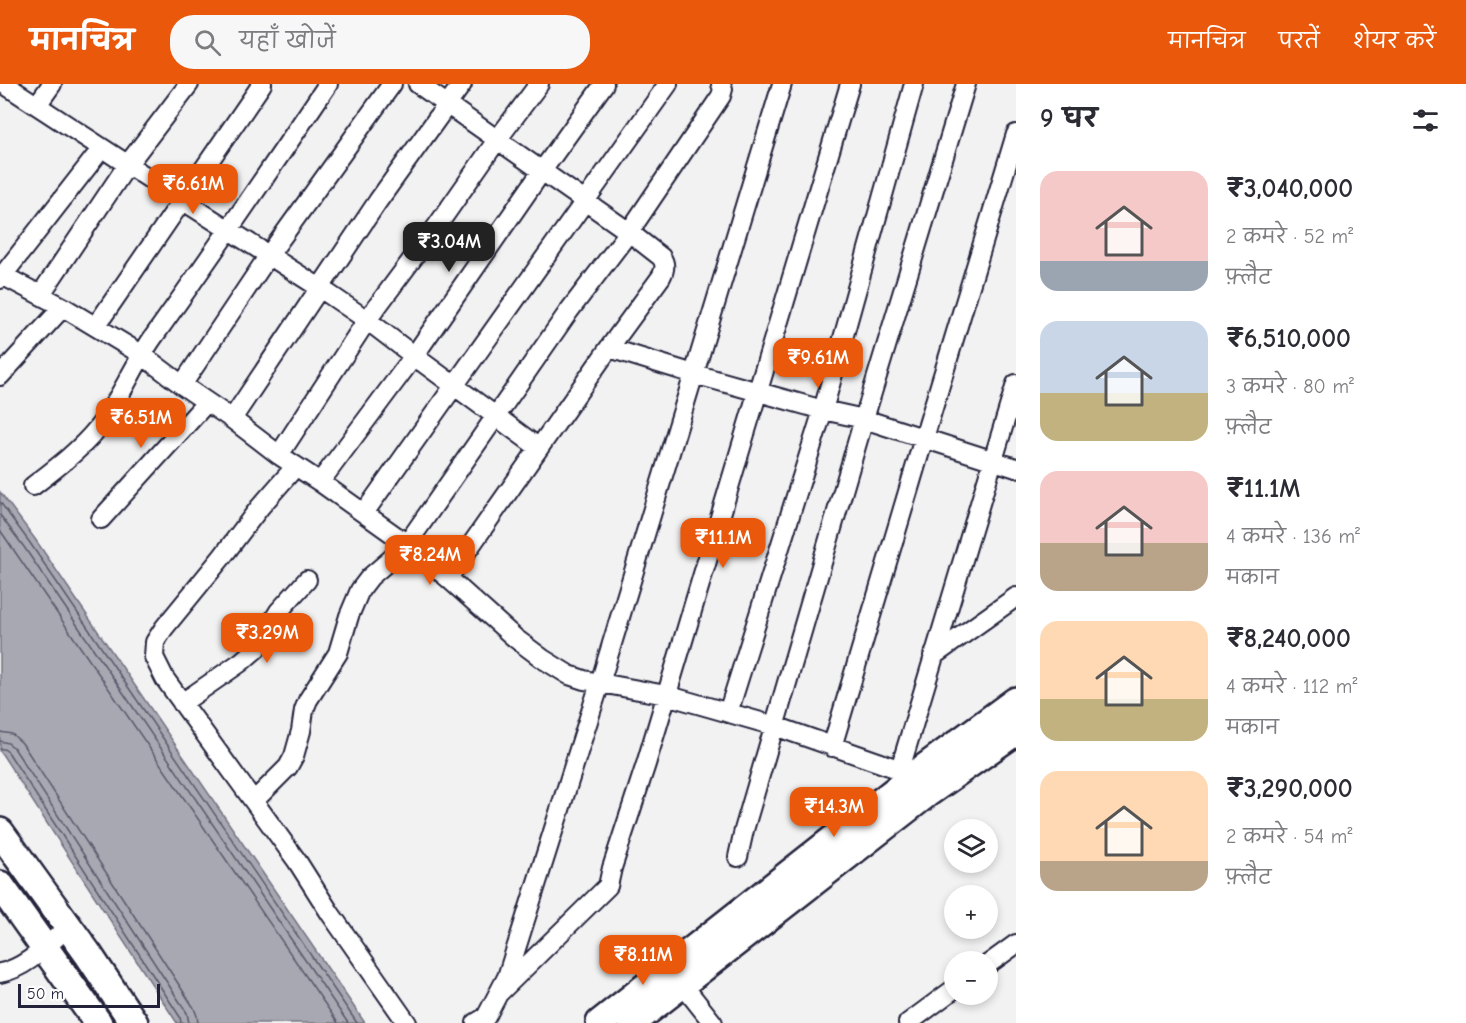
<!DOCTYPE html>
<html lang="hi">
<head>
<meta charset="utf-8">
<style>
	:root { --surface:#fff; --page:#f7f7f7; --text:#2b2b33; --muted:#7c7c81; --accent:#ea580c }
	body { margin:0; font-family:"Comic Neue","Playpen Sans Deva",sans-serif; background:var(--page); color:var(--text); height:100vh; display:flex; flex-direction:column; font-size:22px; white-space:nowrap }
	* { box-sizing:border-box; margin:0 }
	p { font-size:20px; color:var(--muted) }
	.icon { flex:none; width:33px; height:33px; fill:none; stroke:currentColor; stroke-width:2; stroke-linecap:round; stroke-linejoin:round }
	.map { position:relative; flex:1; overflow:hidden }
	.drawer { display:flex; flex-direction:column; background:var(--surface); width:450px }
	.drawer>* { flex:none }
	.fabs { position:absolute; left:944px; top:735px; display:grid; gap:12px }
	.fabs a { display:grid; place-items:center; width:54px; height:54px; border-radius:50%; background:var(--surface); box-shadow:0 3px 9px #0003; font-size:30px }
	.scale { position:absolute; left:18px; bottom:15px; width:142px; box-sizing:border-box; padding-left:6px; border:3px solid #22223b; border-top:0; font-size:16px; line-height:21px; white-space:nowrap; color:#22223b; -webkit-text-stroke:4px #fff; paint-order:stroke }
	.price { position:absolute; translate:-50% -51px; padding:0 14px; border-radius:12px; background:var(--accent); color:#fff; font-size:20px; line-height:39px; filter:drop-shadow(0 2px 3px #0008) }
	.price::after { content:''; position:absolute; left:50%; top:36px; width:18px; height:14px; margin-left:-9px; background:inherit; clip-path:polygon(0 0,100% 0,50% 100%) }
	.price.current { background:#222; color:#fff }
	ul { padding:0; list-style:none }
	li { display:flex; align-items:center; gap:18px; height:150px; padding:0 24px }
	li span { display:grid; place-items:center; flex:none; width:168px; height:120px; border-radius:18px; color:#555 }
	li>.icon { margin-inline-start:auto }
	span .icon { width:72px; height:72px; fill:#fffc; stroke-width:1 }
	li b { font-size:26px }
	h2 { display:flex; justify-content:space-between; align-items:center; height:72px; padding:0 24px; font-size:26px }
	header { display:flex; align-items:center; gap:36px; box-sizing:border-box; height:84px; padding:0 30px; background:var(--accent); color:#fff }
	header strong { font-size:28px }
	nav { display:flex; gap:33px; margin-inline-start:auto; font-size:21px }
	.search { width:420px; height:54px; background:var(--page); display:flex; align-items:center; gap:15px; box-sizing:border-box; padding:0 21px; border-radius:24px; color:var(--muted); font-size:22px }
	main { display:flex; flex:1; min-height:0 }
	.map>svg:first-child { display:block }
</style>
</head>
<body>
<header>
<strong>मानचित्र</strong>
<div class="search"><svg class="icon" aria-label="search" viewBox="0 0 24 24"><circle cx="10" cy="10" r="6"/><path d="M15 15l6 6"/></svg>यहाँ खोजें</div>
<nav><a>मानचित्र</a><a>परतें</a><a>शेयर करें</a></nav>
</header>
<main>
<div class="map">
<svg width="1016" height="939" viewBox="0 0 1016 939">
	<rect width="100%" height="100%" fill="#f2f2f3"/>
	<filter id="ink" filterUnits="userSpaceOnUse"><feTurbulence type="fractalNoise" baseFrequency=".0167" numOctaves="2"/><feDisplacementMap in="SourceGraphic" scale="12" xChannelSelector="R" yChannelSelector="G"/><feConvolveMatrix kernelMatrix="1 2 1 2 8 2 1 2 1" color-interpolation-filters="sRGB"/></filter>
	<g filter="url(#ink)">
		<path fill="#a8a8b2" stroke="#727282" stroke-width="1.5" d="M0 408 35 455 365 939H177L0 667Z"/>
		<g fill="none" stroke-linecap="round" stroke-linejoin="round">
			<path stroke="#58586b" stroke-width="1.5" d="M0 418 30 459 357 939
				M0 431 24 463 348 939
				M0 446 338 939
				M0 648 12 650 22 659 194 924 197 932 198 939
				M0 657 8 659 14 664 187 929 189 939
				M0 665H4L8 668 180 933 181 939"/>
			<defs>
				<path id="street" d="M4 0 182 116 320 204 367 236 414 272 539 364
					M418 0 629 148 661 173C666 180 665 186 661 193L609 264 448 494
					M37 21 52 0
					M0 190 63 223 141 270 182 301 232 335 279 371 320 398 407 460 448 494 515 554 543 575 569 591 584 596 666 611 775 642 915 691
					M0 195 102 64
					M41 210 128 80 189 0
					M96 242 262 0
					M609 264 694 290 823 326 864 335 1016 384
					M0 292 63 223
					M182 301 269 171 392 0
					M232 335 378 117 462 0
					M279 371 367 236 437 142 497 56 539 0
					M296 382 260 423 222 473 164 544 155 558 154 573 165 595 297 777 330 829 407 939
					M320 398 414 272 542 87 604 0
					M33 402C55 385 79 367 97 345 120 317 132 284 152 255 212 171 270 86 328 0
					M364 429 668 0
					M101 435 207 318
					M933 572 1016 513
					M182 619 241 578 256 565 279 527 307 496
					M728 629 823 326 914 0
					M832 663 924 354 1016 50
					M900 685 1016 300
					M254 717 288 683 294 672 301 647 304 626 308 616 338 569 349 532 360 506 370 493 391 475 407 460 569 227 629 148 721 12 723 5 721 0
					M738 773 744 746 864 335 966 0
					M987 881 1016 860
					M0 889C27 884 48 860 68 843
					M675 891 713 939
					M498 910 608 802 612 784 646 680 850 0
					M476 939 486 933 507 893 600 599 782 0
					M908 939 954 905"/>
				<path id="secondary" d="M0 748 88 870 134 939
					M0 801 98 939
					M600 939 915 691 1016 617
					M632 939 926 710 1016 647"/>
			</defs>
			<use href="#street" stroke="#22223b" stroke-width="22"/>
			<use href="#secondary" stroke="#22223b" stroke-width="32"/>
			<use href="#street" stroke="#fff" stroke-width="18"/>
			<use href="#secondary" stroke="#fff" stroke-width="27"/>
		</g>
	</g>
</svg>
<div class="fabs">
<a><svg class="icon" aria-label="layers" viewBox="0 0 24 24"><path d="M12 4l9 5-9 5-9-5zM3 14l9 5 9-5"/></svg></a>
<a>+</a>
<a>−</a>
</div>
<div class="scale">50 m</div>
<b class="price" style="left:193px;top:131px">₹6.61M</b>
<b class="price current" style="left:449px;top:189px">₹3.04M</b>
<b class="price" style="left:818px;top:305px">₹9.61M</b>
<b class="price" style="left:141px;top:365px">₹6.51M</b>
<b class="price" style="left:723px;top:485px">₹11.1M</b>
<b class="price" style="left:430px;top:502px">₹8.24M</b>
<b class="price" style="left:267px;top:580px">₹3.29M</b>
<b class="price" style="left:834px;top:754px">₹14.3M</b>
<b class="price" style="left:643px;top:902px">₹8.11M</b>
</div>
<section class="drawer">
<h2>9 घर<svg class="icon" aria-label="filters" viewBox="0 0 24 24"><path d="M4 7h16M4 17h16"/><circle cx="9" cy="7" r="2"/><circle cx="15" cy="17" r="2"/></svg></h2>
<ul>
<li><span style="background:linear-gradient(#f6c9c9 75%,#9aa5b1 0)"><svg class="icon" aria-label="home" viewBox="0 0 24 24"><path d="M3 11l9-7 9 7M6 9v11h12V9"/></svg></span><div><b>₹3,040,000</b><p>2 कमरे · 52 m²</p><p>फ़्लैट</p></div></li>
<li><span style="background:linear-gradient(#c9d6e8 60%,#c2b280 0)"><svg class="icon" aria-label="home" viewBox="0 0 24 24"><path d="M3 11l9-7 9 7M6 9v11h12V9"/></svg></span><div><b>₹6,510,000</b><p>3 कमरे · 80 m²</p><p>फ़्लैट</p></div></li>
<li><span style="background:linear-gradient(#f6c9c9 60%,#b9a48a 0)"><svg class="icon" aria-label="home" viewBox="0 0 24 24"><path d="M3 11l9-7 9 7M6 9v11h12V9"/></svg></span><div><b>₹11.1M</b><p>4 कमरे · 136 m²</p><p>मकान</p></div></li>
<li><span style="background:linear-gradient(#ffd9b3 65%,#c2b280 0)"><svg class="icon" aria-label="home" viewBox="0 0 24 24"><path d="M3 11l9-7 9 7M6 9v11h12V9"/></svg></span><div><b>₹8,240,000</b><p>4 कमरे · 112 m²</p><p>मकान</p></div></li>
<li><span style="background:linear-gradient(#ffd9b3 75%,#b9a48a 0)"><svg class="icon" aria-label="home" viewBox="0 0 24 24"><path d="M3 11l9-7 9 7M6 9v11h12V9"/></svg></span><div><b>₹3,290,000</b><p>2 कमरे · 54 m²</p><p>फ़्लैट</p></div></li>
</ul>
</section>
</main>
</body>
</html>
